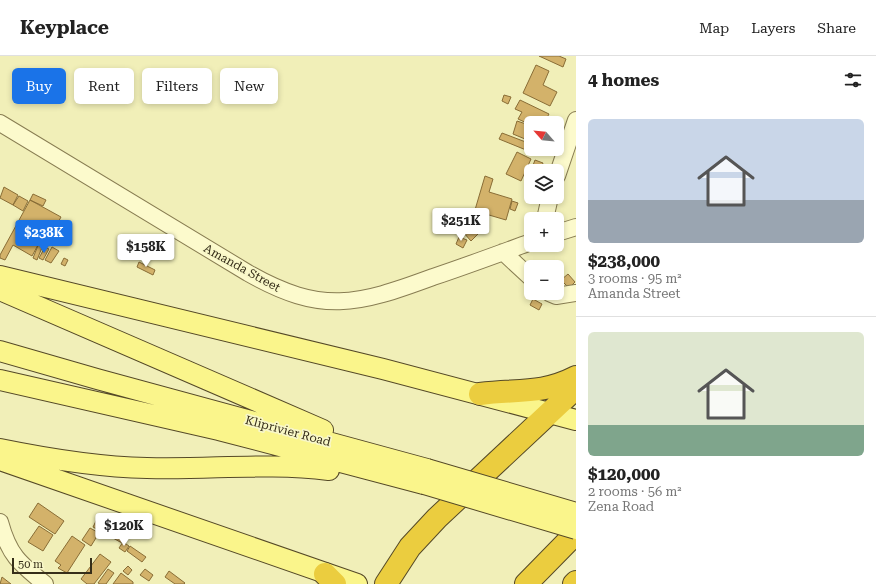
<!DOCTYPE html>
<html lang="en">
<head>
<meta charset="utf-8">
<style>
	:root { --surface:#fff; --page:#f2f2f2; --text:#222; --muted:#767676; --line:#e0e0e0; --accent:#1a73e8 }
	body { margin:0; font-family:"Roboto Serif",serif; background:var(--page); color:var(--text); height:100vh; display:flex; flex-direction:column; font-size:15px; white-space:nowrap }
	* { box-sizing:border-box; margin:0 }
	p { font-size:13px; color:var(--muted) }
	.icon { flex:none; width:22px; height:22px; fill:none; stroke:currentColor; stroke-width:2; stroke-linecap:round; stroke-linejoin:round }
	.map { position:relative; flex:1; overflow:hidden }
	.sheet { display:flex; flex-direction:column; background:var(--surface); width:300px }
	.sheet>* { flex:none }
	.banner { position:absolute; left:12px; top:12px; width:380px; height:36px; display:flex; gap:8px }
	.needle { width:26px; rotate:297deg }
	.tools { position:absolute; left:524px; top:60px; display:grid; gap:8px }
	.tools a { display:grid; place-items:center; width:40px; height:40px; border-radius:6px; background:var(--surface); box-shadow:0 2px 6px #0003; font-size:20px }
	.scale { position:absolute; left:12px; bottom:10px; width:80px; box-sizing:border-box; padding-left:4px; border:2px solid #362e19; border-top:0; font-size:11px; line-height:14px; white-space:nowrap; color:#362e19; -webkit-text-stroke:3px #f8f7c8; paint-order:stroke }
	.price { position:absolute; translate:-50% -34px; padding:0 9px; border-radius:4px; background:#fff; color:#222; font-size:13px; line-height:26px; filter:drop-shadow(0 1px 2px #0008) }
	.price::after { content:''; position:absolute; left:50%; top:24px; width:12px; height:9px; margin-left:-6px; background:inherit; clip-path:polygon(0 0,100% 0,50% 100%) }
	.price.current { background:var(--accent); color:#fff }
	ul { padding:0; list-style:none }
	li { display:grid; align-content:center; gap:8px; height:212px; padding:0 12px }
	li+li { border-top:1px solid var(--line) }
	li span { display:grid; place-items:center; height:124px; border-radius:6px; color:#555 }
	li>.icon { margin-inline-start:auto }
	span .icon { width:72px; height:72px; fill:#fffc; stroke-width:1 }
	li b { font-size:17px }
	h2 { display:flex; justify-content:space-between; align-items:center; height:48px; padding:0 12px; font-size:17px }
	.chip { padding:0 14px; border-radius:6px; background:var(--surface); box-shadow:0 2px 6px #0003; font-size:14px; line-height:36px }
	.chip.current { background:var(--accent); color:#fff }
	header { display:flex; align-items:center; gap:24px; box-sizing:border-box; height:56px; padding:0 20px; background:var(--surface); border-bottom:1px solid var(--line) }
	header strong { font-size:19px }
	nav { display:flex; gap:22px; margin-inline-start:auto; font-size:14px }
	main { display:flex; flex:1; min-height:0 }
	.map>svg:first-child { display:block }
</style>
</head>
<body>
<header>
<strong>Keyplace</strong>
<nav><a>Map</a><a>Layers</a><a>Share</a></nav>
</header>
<main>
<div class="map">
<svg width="576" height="528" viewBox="0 0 576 528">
	<rect width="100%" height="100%" fill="#f1efb8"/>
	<path fill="#d3b26a" stroke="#896d36" d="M539 0H559L566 3 563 11Z
		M536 9 549 15 543 29 557 36 550 50 523 37Z
		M504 39 511 41 508 48 502 45Z
		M520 44 549 58 544 67H531V69L518 63 522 56 515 53Z
		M517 65 529 69 525 83 513 78Z
		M530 71 531 72V83L526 81Z
		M502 77 531 88V96L499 83Z
		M517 96 531 103 521 125 506 118Z
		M535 104 543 107 540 115 532 112Z
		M485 120 493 123 489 136 512 143 506 164 489 159 486 168 472 164Z
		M4 131 18 139 13 149 0 142Z
		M33 138 46 144 43 150 30 144Z
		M19 140 28 145 23 155 13 149Z
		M30 144 61 161 50 181 44 178 32 200 13 189 5 204 0 202V199Z
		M512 145 518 147 515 155 510 153Z
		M475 166 482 174 471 185 463 176Z
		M459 181 467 184 463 192 456 188Z
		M39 187 43 189 37 204 33 202Z
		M45 191 49 193 43 204 39 202Z
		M52 191 59 195 51 207 45 204Z
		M64 202 68 204 65 210 61 208Z
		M139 206 155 214 153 219 137 211Z
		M568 218 575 226 569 232 561 224Z
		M533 243 542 248 539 254 530 249Z
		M38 447 64 465 55 478 29 461Z
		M97 463 127 479 122 487 93 471Z
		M39 470 53 479 43 495 28 486Z
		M90 472 99 477 91 490 82 484Z
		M72 480 85 489 67 517 58 512 61 509 55 505Z
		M123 486 129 490 125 496 119 492Z
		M130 490 146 501 142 506 127 495Z
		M100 498 111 506 94 528H87L81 523Z
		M128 510 132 514 128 519 123 515Z
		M108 513 114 517 106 528H100L98 527Z
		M145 513 153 519 149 525 140 519Z
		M169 515 185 527 184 528H175L165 521Z
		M121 517 133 526V528H113Z
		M2 521 11 528H0Z"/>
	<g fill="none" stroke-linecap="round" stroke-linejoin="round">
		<defs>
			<path id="minor" d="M0 67 248 217C322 259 357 249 433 221 466 210 498 198 531 186
				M557 120 576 64
				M545 163 550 141
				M557 177 576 171
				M503 196 531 222
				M549 237 556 240 576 237
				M0 466C9 499 19 507 45 528"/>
			<path id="major" d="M0 220 383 313 576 364
				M0 234 323 374
				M0 295 97 323 427 413
				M0 324 219 374 424 428
				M0 393C49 403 98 411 147 412 209 414 267 406 329 414
				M0 404 357 528"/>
			<path id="highway" d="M480 338C516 333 541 339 576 321
				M325 518 335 528
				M386 528 410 491 437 462 576 332
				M526 528 576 477
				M574 528 576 526"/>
		</defs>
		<use href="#minor" stroke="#887d52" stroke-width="18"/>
		<use href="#major" stroke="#554927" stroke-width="22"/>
		<use href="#highway" stroke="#554927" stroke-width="24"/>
		<use href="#minor" stroke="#fcfacc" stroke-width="16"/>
		<use href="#major" stroke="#faf58b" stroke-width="20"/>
		<use href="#highway" stroke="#ebcd3f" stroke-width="22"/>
		<defs>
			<path id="major-bridge" d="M427 413 576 457
				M424 428 576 473"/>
		</defs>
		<use href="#major-bridge" stroke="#554927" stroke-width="22" stroke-linecap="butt"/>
		<use href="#major-bridge" stroke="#faf58b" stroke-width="20"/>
	</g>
	<g text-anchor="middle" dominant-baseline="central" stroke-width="3.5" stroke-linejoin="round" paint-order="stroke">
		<g font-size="12" fill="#362e19" stroke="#f8f7c8">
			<text transform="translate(242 212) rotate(29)">Amanda Street</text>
			<text transform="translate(288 375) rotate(15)">Kliprivier Road</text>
		</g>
	</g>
</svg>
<div class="tools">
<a><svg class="needle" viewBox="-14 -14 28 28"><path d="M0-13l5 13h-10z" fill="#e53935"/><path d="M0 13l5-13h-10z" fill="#767676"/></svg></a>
<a><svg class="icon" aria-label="layers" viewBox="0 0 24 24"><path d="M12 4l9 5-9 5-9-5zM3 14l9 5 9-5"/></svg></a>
<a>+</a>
<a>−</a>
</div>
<div class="scale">50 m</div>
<b class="price" style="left:461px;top:186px">$251K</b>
<b class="price current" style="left:44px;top:198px">$238K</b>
<b class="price" style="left:146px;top:212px">$158K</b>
<b class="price" style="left:124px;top:491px">$120K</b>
<div class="banner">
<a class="chip current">Buy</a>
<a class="chip">Rent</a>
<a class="chip">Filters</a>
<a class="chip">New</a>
</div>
</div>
<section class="sheet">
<h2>4 homes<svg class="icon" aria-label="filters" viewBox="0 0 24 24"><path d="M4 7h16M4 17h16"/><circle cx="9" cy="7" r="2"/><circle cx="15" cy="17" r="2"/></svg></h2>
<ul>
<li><span style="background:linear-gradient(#c9d6e8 65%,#9aa5b1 0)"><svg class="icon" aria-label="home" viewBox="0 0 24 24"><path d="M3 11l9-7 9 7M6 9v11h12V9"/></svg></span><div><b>$238,000</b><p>3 rooms · 95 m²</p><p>Amanda Street</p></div></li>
<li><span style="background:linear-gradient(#dfe7d0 75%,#7fa58c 0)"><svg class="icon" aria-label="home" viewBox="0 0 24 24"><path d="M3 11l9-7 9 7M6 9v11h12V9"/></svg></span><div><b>$120,000</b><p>2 rooms · 56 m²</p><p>Zena Road</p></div></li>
</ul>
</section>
</main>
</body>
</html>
